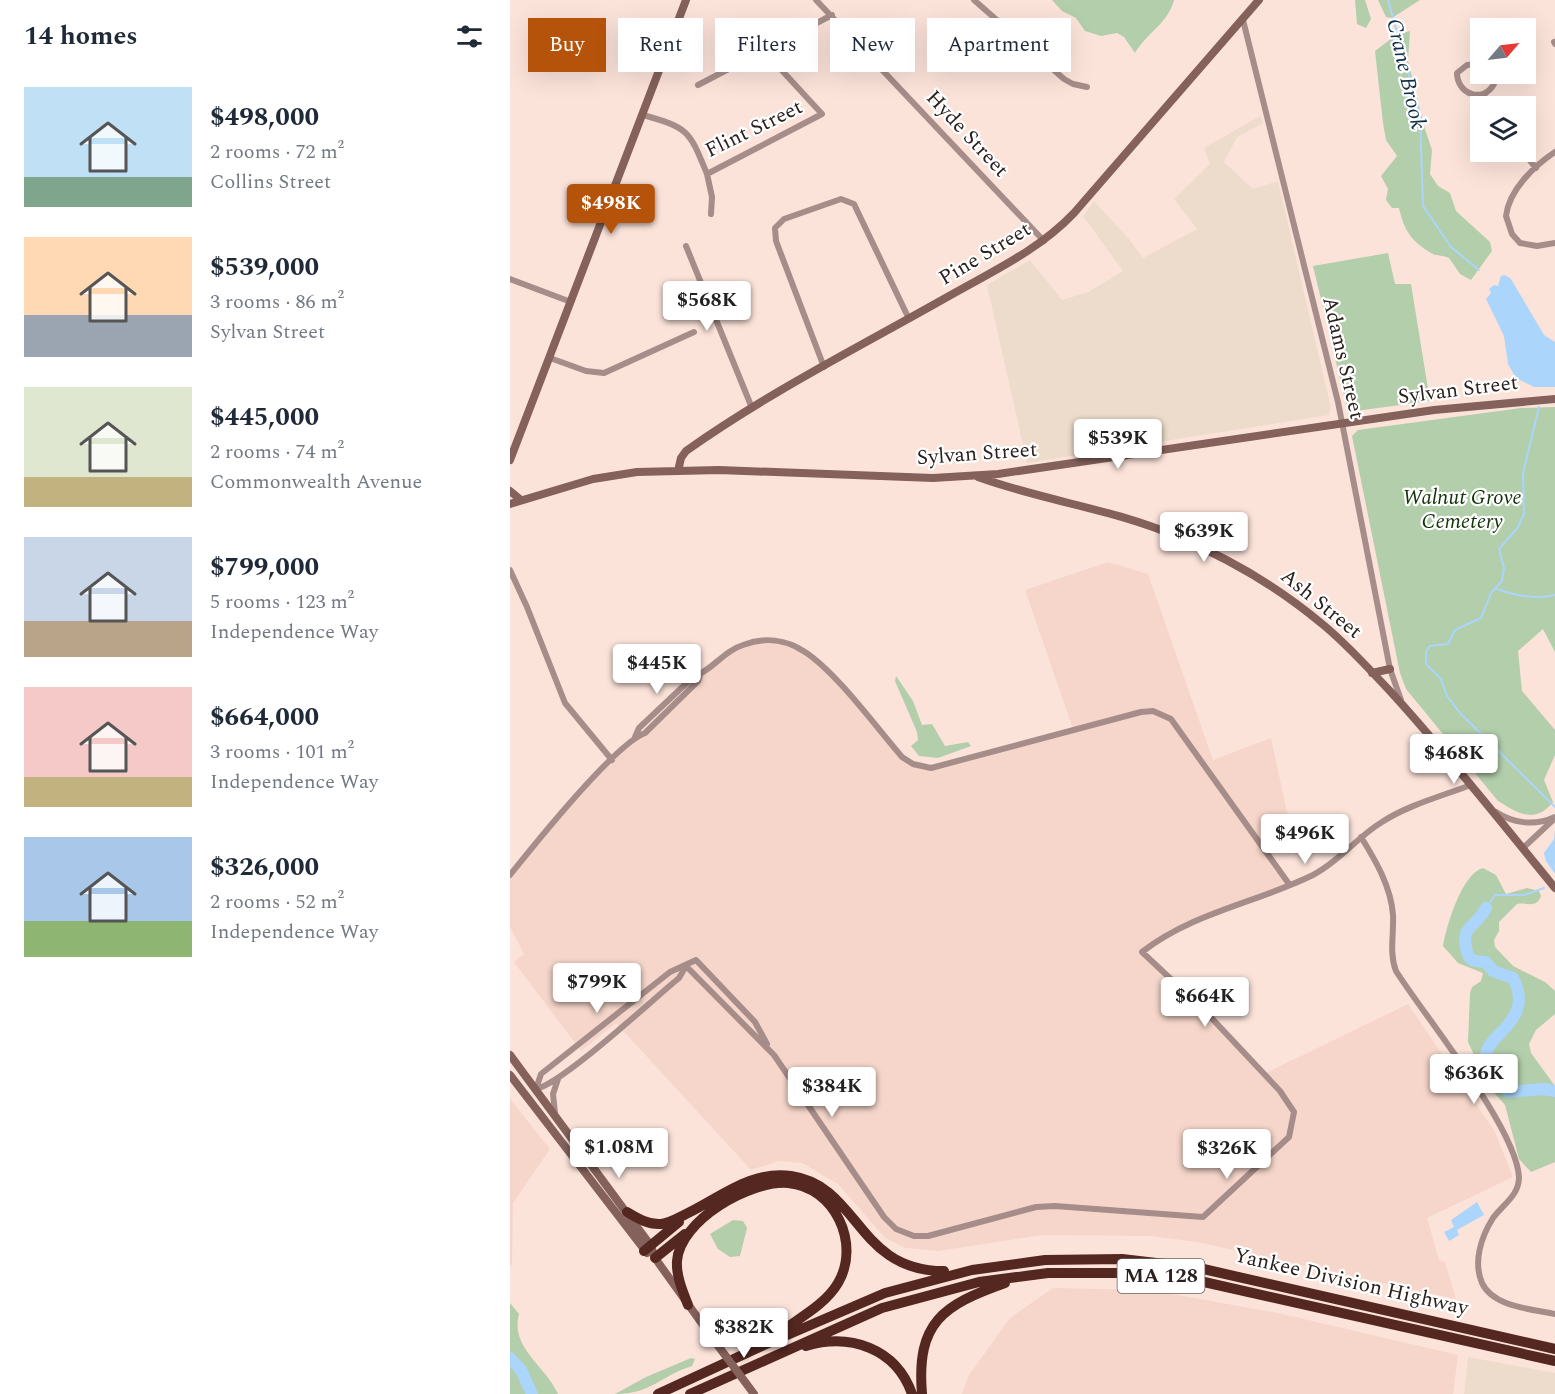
<!DOCTYPE html>
<html lang="en">
<head>
<meta charset="utf-8">
<style>
	:root { --surface:#fff; --page:#f2f2f3; --text:#1f2937; --muted:#747a83; --accent:#b45309 }
	body { margin:0; font-family:Spectral,serif; background:var(--page); color:var(--text); height:100vh; display:flex; flex-direction:column; font-size:22px; white-space:nowrap }
	* { box-sizing:border-box; margin:0 }
	p { font-size:20px; color:var(--muted) }
	.icon { flex:none; width:33px; height:33px; fill:none; stroke:currentColor; stroke-width:2; stroke-linecap:round; stroke-linejoin:round }
	.map { position:relative; flex:1; overflow:hidden }
	.side { display:flex; flex-direction:column; background:var(--surface); width:510px }
	.side>* { flex:none }
	.guide { position:absolute; left:18px; top:18px; width:570px; height:54px; display:flex; gap:12px }
	.needle { width:39px; rotate:62deg }
	.tools { position:absolute; left:960px; top:18px; display:grid; gap:12px }
	.tools a { display:grid; place-items:center; width:66px; height:66px; border-radius:0px; background:var(--surface); box-shadow:0 6px 24px #0002; font-size:30px }
	.price { position:absolute; translate:-50% -51px; padding:0 14px; border-radius:6px; background:#fff; color:#222; font-size:20px; line-height:39px; filter:drop-shadow(0 2px 3px #0008) }
	.price::after { content:''; position:absolute; left:50%; top:36px; width:18px; height:14px; margin-left:-9px; background:inherit; clip-path:polygon(0 0,100% 0,50% 100%) }
	.price.current { background:var(--accent); color:#fff }
	ul { padding:0; list-style:none }
	li { display:flex; align-items:center; gap:18px; height:150px; padding:0 24px }
	li span { display:grid; place-items:center; flex:none; width:168px; height:120px; border-radius:0px; color:#555 }
	li>.icon { margin-inline-start:auto }
	span .icon { width:72px; height:72px; fill:#fffc; stroke-width:1 }
	li b { font-size:26px }
	h2 { display:flex; justify-content:space-between; align-items:center; height:72px; padding:0 24px; font-size:26px }
	.chip { padding:0 21px; border-radius:0px; background:var(--surface); box-shadow:0 6px 24px #0002; font-size:21px; line-height:54px }
	.chip.current { background:var(--accent); color:#fff }
	main { display:flex; flex:1; min-height:0 }
	.map>svg:first-child { display:block }
</style>
</head>
<body>
<main>
<section class="side">
<h2>14 homes<svg class="icon" aria-label="filters" viewBox="0 0 24 24"><path d="M4 7h16M4 17h16"/><circle cx="9" cy="7" r="2"/><circle cx="15" cy="17" r="2"/></svg></h2>
<ul>
<li><span style="background:linear-gradient(#bfe0f5 75%,#7fa58c 0)"><svg class="icon" aria-label="home" viewBox="0 0 24 24"><path d="M3 11l9-7 9 7M6 9v11h12V9"/></svg></span><div><b>$498,000</b><p>2 rooms · 72 m²</p><p>Collins Street</p></div></li>
<li><span style="background:linear-gradient(#ffd9b3 65%,#9aa5b1 0)"><svg class="icon" aria-label="home" viewBox="0 0 24 24"><path d="M3 11l9-7 9 7M6 9v11h12V9"/></svg></span><div><b>$539,000</b><p>3 rooms · 86 m²</p><p>Sylvan Street</p></div></li>
<li><span style="background:linear-gradient(#dfe7d0 75%,#c2b280 0)"><svg class="icon" aria-label="home" viewBox="0 0 24 24"><path d="M3 11l9-7 9 7M6 9v11h12V9"/></svg></span><div><b>$445,000</b><p>2 rooms · 74 m²</p><p>Commonwealth Avenue</p></div></li>
<li><span style="background:linear-gradient(#c9d6e8 70%,#b9a48a 0)"><svg class="icon" aria-label="home" viewBox="0 0 24 24"><path d="M3 11l9-7 9 7M6 9v11h12V9"/></svg></span><div><b>$799,000</b><p>5 rooms · 123 m²</p><p>Independence Way</p></div></li>
<li><span style="background:linear-gradient(#f6c9c9 75%,#c2b280 0)"><svg class="icon" aria-label="home" viewBox="0 0 24 24"><path d="M3 11l9-7 9 7M6 9v11h12V9"/></svg></span><div><b>$664,000</b><p>3 rooms · 101 m²</p><p>Independence Way</p></div></li>
<li><span style="background:linear-gradient(#a9c7e8 70%,#8fb573 0)"><svg class="icon" aria-label="home" viewBox="0 0 24 24"><path d="M3 11l9-7 9 7M6 9v11h12V9"/></svg></span><div><b>$326,000</b><p>2 rooms · 52 m²</p><p>Independence Way</p></div></li>
</ul>
</section>
<div class="map">
<svg width="1045" height="1394" viewBox="0 0 1045 1394">
	<rect width="100%" height="100%" fill="#fce3da"/>
	<path fill="#f6d6ca" d="M598 562 638 574 703 760 761 738 783 840 753 847 779 884 713 907 633 952 754 1074 898 1004 985 1132 1003 1177 917 1218 929 1260 935 1262 946 1299 687 1242 641 1236 532 1235 428 1251 396 1248 375 1238 328 1184 292 1163 269 1161 241 1170 106 1023 71 1051 4 962 14 954 0 927V875L93 769 218 651 250 640 281 645 315 670 392 757 421 768 563 729 515 590Z
		M0 1099 40 1149 3 1203 2 1265H0Z
		M543 1288 640 1290 768 1313 948 1355 943 1394H452L459 1375 500 1318Z"/>
	<path fill="#eddccb" d="M750 116 753 123 727 137 714 162 743 189 768 181 821 408 819 415 517 463 477 285 520 260 552 300 578 292 613 271 573 216 584 201 619 239 633 258 687 229 664 199 700 164 694 148Z
		M958 1357 1045 1373V1394H954Z"/>
	<path fill="#b2ceab" d="M542 0H664C659 22 635 35 625 53L614 37 607 33 591 36 575 31 566 18 552 11Z
		M845 0H855L861 19 856 28 847 24Z
		M868 0H910L882 18 876 17Z
		M900 31 898 61 914 126 922 150 920 174 928 186 940 193 946 211 980 242 982 251 961 280 950 274 939 258C933 255 925 256 921 253 901 241 894 230 889 208H882L876 200 878 189 871 176 887 156 876 140 873 123 865 51 886 35Z
		M878 253 885 284H901L920 401 838 412 803 266Z
		M1045 407V652L1033 629 1008 651 1012 691 1045 730V755L1034 780 1043 802C1025 824 1009 814 988 801L896 689 890 673 842 436 848 430 1011 408Z
		M386 676 403 701 412 725 422 724 435 746 458 742 461 746 428 758 409 756 401 746 408 740 407 732 385 681Z
		M973 868 986 875 996 894 1017 888 1029 891 1031 896C1026 909 1018 902 1007 904L989 922V931L984 940 985 947 1003 966 1035 982 1045 991V1014L1026 1030 1019 1044 1021 1053 1045 1086V1162L1021 1172 1009 1159 995 1105 979 1087 958 1042 960 993 962 987 971 981 973 973 948 963 933 946C936 927 952 873 973 868Z
		M223 1220 233 1221 237 1228 230 1256 220 1257 208 1249 200 1234Z
		M0 1303 9 1314C0 1348 35 1365 48 1394H0Z
		M181 1358 185 1359 182 1366C150 1376 142 1394 105 1394L136 1377Z"/>
	<path fill="#abd5fb" d="M995 275 1001 279 1034 335 1045 342V387H1024L1006 378 998 364 994 336 976 299 981 293 979 289 984 285 988 286 991 276Z
		M1045 830V874L1036 861 1034 853 1044 839Z
		M967 1202 974 1215 947 1230 949 1235 939 1241 934 1232 944 1227 941 1220Z"/>
	<g fill="none" stroke-linecap="round" stroke-linejoin="round">
		<path stroke="#abd5fb" stroke-width="2" d="M878 0 910 115 913 206 941 247 969 270
			M1029 407 1013 473 1014 514 1008 527 989 549 994 568 992 581 981 593 971 618 945 630 938 644 920 646 916 652V664L931 679 937 696 950 713 1045 807
			M987 589C1004 595 1027 600 1045 595
			M976 908 985 895H1014L1034 888"/>
		<path stroke="#abd5fb" stroke-width="12" d="M976 908C966 928 951 925 956 948 959 962 962 961 976 962L983 971 1003 978C1026 1021 975 1035 976 1056 977 1067 991 1084 998 1092L1033 1089 1045 1091
			M0 1358 11 1370 22 1394"/>
		<path stroke="#a68d89" stroke-width="6" d="M306 0 534 241
			M464 0 554 79 563 84 577 87
			M733 20 828 402 880 669 891 700
			M1044 42 1045 44
			M970 64 957 65 947 73C947 94 973 104 984 84L982 74
			M188 85 322 15
			M973 94 981 106
			M133 115C179 128 179 130 197 174L312 114 254 51
			M1013 152 1026 168
			M1045 152C1024 166 999 190 996 216L1002 234 1010 243 1027 246 1045 243
			M197 174 202 197 201 214
			M176 246 242 408
			M0 279 61 302
			M40 358 76 371 94 373 184 332
			M314 367 266 241 265 228 274 219 331 199 344 204 399 319
			M0 570 17 607 55 703 102 760
			M125 737 129 728 183 677C202 671 213 651 233 645 254 637 276 639 295 652 326 672 366 727 392 757L403 764 421 768 631 712 643 711 661 719 779 884
			M986 812C1004 824 1026 826 1045 817
			M851 837C866 861 881 887 883 915 884 934 879 953 886 971 915 1017 1006 1127 1009 1177 1009 1196 993 1204 983 1218 971 1237 963 1262 972 1283 983 1307 1022 1309 1045 1314
			M1013 848 1043 820
			M0 875C24 845 104 745 135 733L188 681 190 675
			M176 966 264 1055 374 1217 386 1229 404 1236H418L526 1207 545 1206 693 1217 779 1137 784 1112 770 1091 694 1010 632 952C684 912 746 903 803 875 830 861 847 837 872 822 898 805 932 796 961 785
			M176 966 169 978C142 1000 52 1084 26 1089L31 1074 160 972 186 960 245 1022 257 1044
			M45 1113 43 1094 48 1079"/>
		<path stroke="#84615b" stroke-width="8" d="M0 460 176 0
			M168 471 171 458 176 451C259 392 351 346 439 296 483 271 529 250 564 213L749 0
			M468 477C534 501 604 509 668 537 720 559 768 587 811 623 836 643 857 667 879 690 937 753 990 821 1045 888
			M0 491 11 500
			M0 504 83 479 127 472 209 470 423 478 488 474 924 410 1045 399
			M862 673 880 669
			M0 1055 141 1246 145 1258 203 1339
			M0 1075 137 1253"/>
		<path stroke="#552721" stroke-width="10" d="M117 1212C127 1218 138 1225 151 1224 160 1223 168 1218 176 1214 210 1198 241 1170 281 1176 350 1186 346 1271 434 1271
			M134 1251 169 1222
			M145 1258 175 1234
			M178 1305C173 1292 166 1276 167 1261 170 1220 240 1180 278 1183 325 1187 351 1244 328 1283 315 1305 289 1318 269 1333
			M296 1346C340 1333 386 1348 402 1394
			M148 1394 254 1345 375 1293 462 1270 535 1260 612 1259 689 1268 1045 1349
			M180 1394 372 1308 469 1282 538 1273H620L694 1282 1045 1361
			M412 1394C406 1322 433 1305 495 1283"/>
		<path stroke="#84615b" stroke-width="8" d="M203 1339 244 1394"/>
	</g>
	<g text-anchor="middle" dominant-baseline="central" stroke-width="4.5" stroke-linejoin="round" paint-order="stroke">
		<rect fill="#fff" stroke="#6a6462" stroke-width="1.5" x="607.5" y="1259" width="87" height="34" rx="4.5"/>
		<g font-size="20" font-weight="bold" fill="#2a211e">
			<text x="651" y="1276">MA 128</text>
		</g>
		<g font-size="21" fill="#2a211e" stroke="#fff">
			<text transform="translate(244 129) rotate(-26)">Flint Street</text>
			<text transform="translate(457 134) rotate(47)">Hyde Street</text>
			<text transform="translate(475 254) rotate(-31)">Pine Street</text>
			<text transform="translate(833 358) rotate(77)">Adams Street</text>
			<text transform="translate(948 390) rotate(-7)">Sylvan Street</text>
			<text transform="translate(467 454) rotate(-4)">Sylvan Street</text>
			<text transform="translate(811 604) rotate(39)">Ash Street</text>
			<text transform="translate(841 1282) rotate(13)">Yankee Division Highway</text>
		</g>
		<g font-size="21" font-style="italic" fill="#103206" stroke="#fff">
			<text x="952" y="498">Walnut Grove<tspan x="952" dy="24">Cemetery</tspan></text>
		</g>
		<g font-size="22" font-style="italic" fill="#0e2f48" stroke="#fff">
			<text transform="translate(896 74) rotate(77)">Crane Brook</text>
		</g>
	</g>
</svg>
<div class="tools">
<a><svg class="needle" viewBox="-14 -14 28 28"><path d="M0-13l5 13h-10z" fill="#e53935"/><path d="M0 13l5-13h-10z" fill="#747a83"/></svg></a>
<a><svg class="icon" aria-label="layers" viewBox="0 0 24 24"><path d="M12 4l9 5-9 5-9-5zM3 14l9 5 9-5"/></svg></a>
</div>
<b class="price current" style="left:101px;top:235px">$498K</b>
<b class="price" style="left:197px;top:332px">$568K</b>
<b class="price" style="left:608px;top:470px">$539K</b>
<b class="price" style="left:694px;top:563px">$639K</b>
<b class="price" style="left:147px;top:695px">$445K</b>
<b class="price" style="left:944px;top:785px">$468K</b>
<b class="price" style="left:795px;top:865px">$496K</b>
<b class="price" style="left:87px;top:1014px">$799K</b>
<b class="price" style="left:695px;top:1028px">$664K</b>
<b class="price" style="left:964px;top:1105px">$636K</b>
<b class="price" style="left:322px;top:1118px">$384K</b>
<b class="price" style="left:109px;top:1179px">$1.08M</b>
<b class="price" style="left:717px;top:1180px">$326K</b>
<b class="price" style="left:234px;top:1359px">$382K</b>
<div class="guide">
<a class="chip current">Buy</a>
<a class="chip">Rent</a>
<a class="chip">Filters</a>
<a class="chip">New</a>
<a class="chip">Apartment</a>
</div>
</div>
</main>
</body>
</html>
